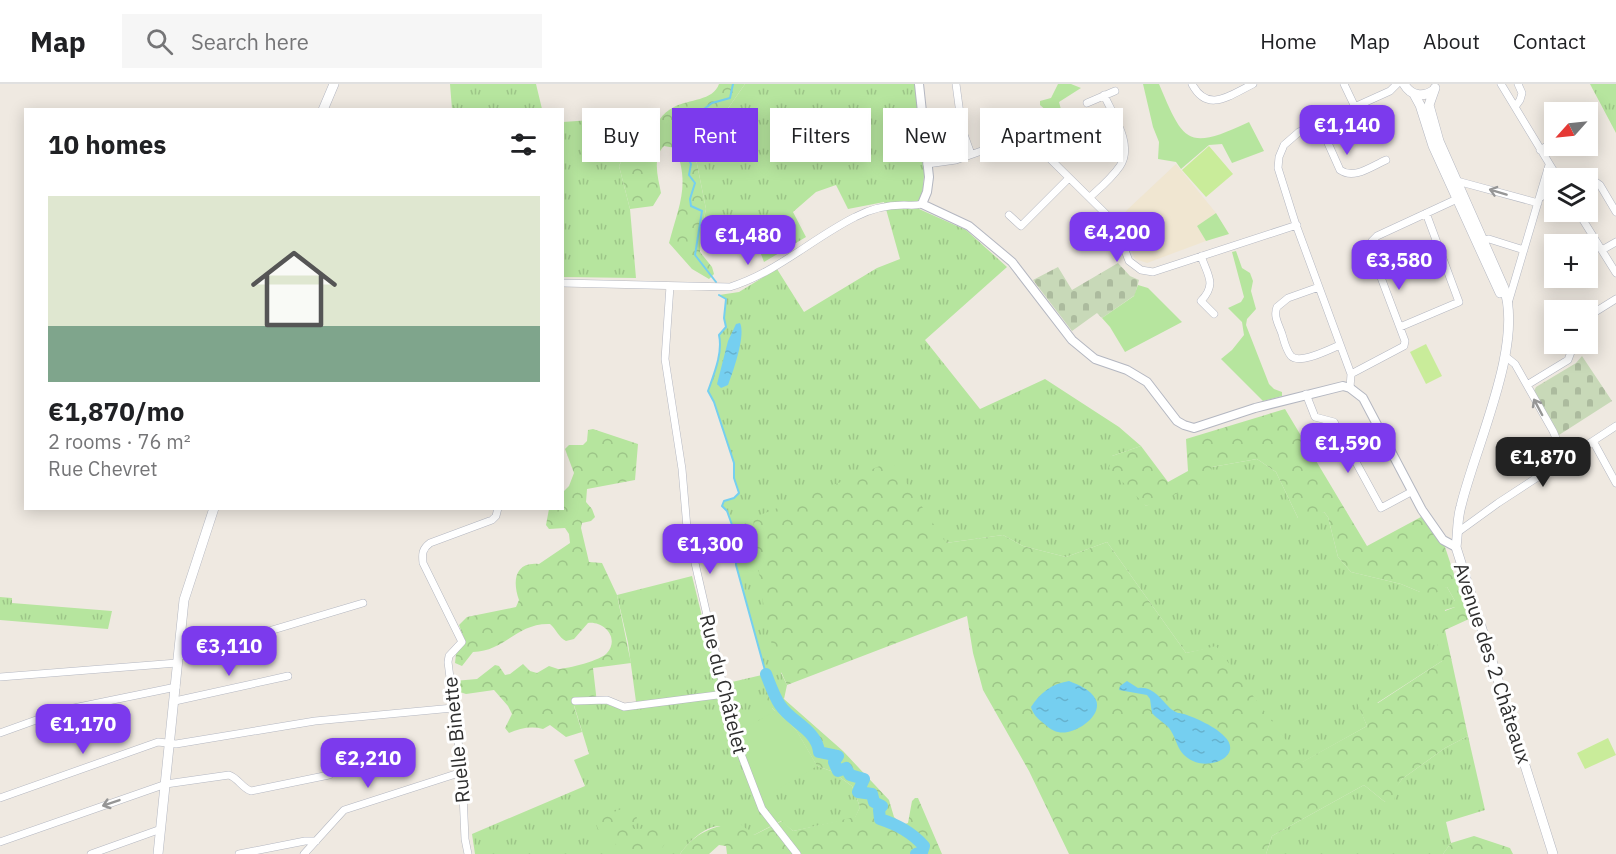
<!DOCTYPE html>
<html lang="en">
<head>
<meta charset="utf-8">
<style>
	:root { --surface:#fff; --page:#f6f6f6; --text:#202124; --muted:#757577; --line:#e0e0e0; --accent:#7c3aed }
	body { margin:0; font-family:"IBM Plex Sans",sans-serif; background:var(--page); color:var(--text); height:100vh; display:flex; flex-direction:column; font-size:22px; white-space:nowrap }
	* { box-sizing:border-box; margin:0 }
	p { font-size:20px; color:var(--muted) }
	.icon { flex:none; width:33px; height:33px; fill:none; stroke:currentColor; stroke-width:2; stroke-linecap:round; stroke-linejoin:round }
	.map { position:relative; flex:1; overflow:hidden }
	.details { position:absolute; left:24px; top:24px; width:540px; height:402px; display:flex; flex-direction:column; background:var(--surface); border-radius:0px; box-shadow:0 3px 15px #0003 }
	.details>* { flex:none }
	.banner { position:absolute; left:582px; top:24px; width:570px; height:54px; display:flex; gap:12px }
	.needle { width:39px; rotate:243deg }
	.buttons { position:absolute; left:1544px; top:18px; display:grid; gap:12px }
	.buttons a { display:grid; place-items:center; width:54px; height:54px; border-radius:0px; background:var(--surface); box-shadow:0 3px 15px #0003; font-size:30px }
	.price { position:absolute; translate:-50% -51px; padding:0 14px; border-radius:12px; background:var(--accent); color:#fff; font-size:20px; line-height:39px; filter:drop-shadow(0 2px 3px #0008) }
	.price::after { content:''; position:absolute; left:50%; top:36px; width:18px; height:14px; margin-left:-9px; background:inherit; clip-path:polygon(0 0,100% 0,50% 100%) }
	.price.on { background:#222; color:#fff }
	ul { padding:0; list-style:none }
	li { display:grid; align-content:center; gap:12px; height:318px; padding:0 24px }
	li span { display:grid; place-items:center; height:186px; border-radius:0px; color:#555 }
	li>.icon { margin-inline-start:auto }
	span .icon { width:108px; height:108px; fill:#fffc; stroke-width:1 }
	li b { font-size:26px }
	h2 { display:flex; justify-content:space-between; align-items:center; height:72px; padding:0 24px; font-size:26px }
	.pill { padding:0 21px; border-radius:0px; background:var(--surface); box-shadow:0 3px 15px #0003; font-size:21px; line-height:54px }
	.pill.on { background:var(--accent); color:#fff }
	header { display:flex; align-items:center; gap:36px; box-sizing:border-box; height:84px; padding:0 30px; background:var(--surface); border-bottom:2px solid var(--line) }
	header strong { font-size:28px }
	nav { display:flex; gap:33px; margin-inline-start:auto; font-size:21px }
	.search { width:420px; height:54px; background:var(--page); display:flex; align-items:center; gap:15px; box-sizing:border-box; padding:0 21px; border-radius:0px; color:var(--muted); font-size:22px }
	.map>svg:first-child { display:block }
</style>
</head>
<body>
<header>
<strong>Map</strong>
<div class="search"><svg class="icon" aria-label="search" viewBox="0 0 24 24"><circle cx="10" cy="10" r="6"/><path d="M15 15l6 6"/></svg>Search here</div>
<nav><a>Home</a><a>Map</a><a>About</a><a>Contact</a></nav>
</header>
<div class="map">
<svg width="1616" height="770" viewBox="0 0 1616 770">
	<defs>
		<pattern id="grass-tufts" width="24" height="20" patternUnits="userSpaceOnUse" patternTransform="scale(1.5)"><rect width="24" height="20" fill="#b6e59e"/><path d="M3 7l-1-3M5 7V3M7 7l1-3M15 17l-1-3M17 17v-4M19 17l1-3" fill="none" stroke="#9dc588"/></pattern>
		<pattern id="forest-crowns" width="20" height="18" patternUnits="userSpaceOnUse" patternTransform="scale(1.5)"><rect width="20" height="18" fill="#b6e59e"/><path d="M2 6a3 3 0 1 1 6 0M12 15a3 3 0 1 1 6 0" fill="none" stroke="#9dc588"/></pattern>
		<pattern id="cemetery-stones" width="16" height="16" patternUnits="userSpaceOnUse" patternTransform="scale(1.5)"><rect width="16" height="16" fill="#c8d9b8"/><path d="M2 7V4a2 2 0 0 1 4 0v3zM10 15v-3a2 2 0 0 1 4 0v3z" fill="#acbb9e"/></pattern>
		<pattern id="water-ripples" width="26" height="14" patternUnits="userSpaceOnUse" patternTransform="scale(1.5)"><rect width="26" height="14" fill="#75cff0"/><path d="M2 4q2-2 4 0t4 0M15 11q2-2 4 0t4 0" fill="none" stroke="#66b2ce"/></pattern>
	</defs>
	<rect width="100%" height="100%" fill="#efe9e1"/>
	<path fill="#f0e6d1" d="M1176 80 1216 129 1197 142 1206 157 1147 179 1135 175 1119 137 1127 126Z"/>
	<path fill="url(#grass-tufts)" d="M450 0H536L542 25H452Z
		M745 0H916C921 42 930 84 919 125L966 146 1007 183 925 256 980 325 1045 295 1119 343 1141 362 1112 372 1146 422 1212 383 1257 375 1276 388 1298 434 1324 428 1328 433 1338 473 1351 488 1401 500 1420 508 1447 503 1455 517V523L1445 526 1442 577 1377 619 1358 620 1367 642 1301 679 1216 563 1186 569 1107 458 1066 473 1023 462 1003 451 946 459 781 589 787 601 784 615 772 609V624L796 646 817 682 831 687 852 702 860 723 855 734 793 747 781 737 754 751C744 749 730 741 720 742 704 742 688 759 680 770H475L472 750 585 702 574 676 589 670 574 621 604 619 623 626 637 625 628 559 617 511 692 492 719 601 766 590 736 481V452L727 427 722 422 724 417 734 414 739 409 734 394V379L714 319 708 307C714 290 723 269 719 251L726 243 724 234 726 215 719 211 739 208 777 185 804 228 877 184 900 175 884 118 848 125 836 101 816 108 793 128 806 153 764 178 750 141 701 149 706 125 694 65 701 50 729 23Z
		M1590 0H1616V49Z
		M647 32 634 53 619 82 630 125 636 194 563 193V38Z
		M0 513 12 514V519L112 527 108 545 0 536Z
		M1468 652 1485 726 1446 738 1451 759 1443 770H1266L1272 752 1364 701 1385 718 1402 695 1445 664Z"/>
	<path fill="url(#forest-crowns)" d="M719 0H745L729 23 701 50 694 65 706 125 701 149 700 168 712 183 714 190 709 195 692 185 669 159C678 124 691 100 675 64L664 62C652 74 658 93 661 109L653 122 630 125 619 82 634 53 650 51C656 40 662 29 674 23 689 15 713 17 719 0Z
		M1285 325 1367 462 1421 433 1444 460 1469 535 1445 546 1468 652 1445 664 1402 695 1398 701 1394 716 1385 718 1364 701 1272 752 1266 770H1069L1029 687 983 606 973 569 967 532 787 601C762 550 760 490 753 434L892 377 946 459 1003 451 1023 462 1066 473 1107 458 1186 569 1216 562 1302 678 1367 642 1357 619 1368 613 1378 619 1442 577 1432 541 1435 531 1455 523V517L1447 503 1434 510 1420 508 1401 500 1351 488 1338 473 1328 433 1324 428 1311 436 1298 434 1276 388 1257 375 1212 383 1208 397 1146 422 1109 384 1112 372 1141 362 1168 398 1188 387 1186 355Z
		M593 345 638 360 635 396 587 405 586 418 592 425 595 433 591 437 582 439 581 444 589 478 602 479 617 511 631 579 593 584 597 619 574 622 582 648 566 653 550 641 543 645C532 642 520 644 509 649L505 644 512 630 508 622 494 606 466 610 457 607 453 600 454 597 477 595 495 581 499 582 505 591 510 590 523 580 530 587 537 589 549 582C552 583 555 584 558 585 567 585 602 576 607 569 620 554 604 537 588 539L574 555 566 557C559 554 556 545 550 540 516 539 506 567 473 568L462 582 455 579 456 570 465 557 459 541 467 533 516 523 519 516C512 497 515 477 539 480L570 459 569 450 565 444 549 445 546 441 549 425 562 424 563 408 569 402 574 389 565 365 569 361H583L587 357 588 346Z
		M772 608 784 615 843 667 889 716 894 733 902 741 908 739 912 717 915 714H918L942 770H727L726 762 719 761 709 770H680C696 748 712 742 739 739L754 751 782 737 793 747 855 733 860 723 852 702 831 687 817 682 796 646 772 624 766 614Z
		M624 724 636 730 637 735 631 742 634 745C649 745 660 741 666 758L658 770H616L618 763C610 751 599 755 596 738L601 733Z
		M1474 752 1510 764 1513 770H1443L1451 759Z"/>
	<path fill="url(#cemetery-stones)" d="M1118 179 1130 192 1139 196 1135 211 1102 234 1097 229 1072 247 1033 196 1058 183 1072 206Z
		M1582 272 1612 317 1559 351 1534 307 1536 303 1576 279Z"/>
	<path fill="#b6e59e" d="M1058 0H1071L1081 4 1059 18 1063 33 1057 36 1040 21V17L1051 14Z
		M1143 0H1159C1184 59 1187 67 1249 38L1264 67 1232 79 1222 60 1209 61 1181 85 1176 78 1158 75 1159 58 1153 43Z
		M1216 129 1229 150 1206 157 1197 142Z
		M1236 167 1242 184 1250 189 1253 197 1251 207 1256 225 1247 235 1246 241 1269 300 1274 305 1282 308V312L1263 317 1221 275 1232 266 1244 251 1242 238 1228 224 1241 218 1244 213 1232 168Z
		M1138 201 1148 204 1182 238 1125 268 1110 243 1102 234 1134 212Z
		M776 627 796 646 817 682 760 716 735 649Z"/>
	<path fill="#c9ec9a" d="M1209 62 1233 90 1206 113 1182 86Z
		M1426 260 1442 292 1426 300 1410 268Z
		M1608 654 1616 671 1585 685 1577 669Z"/>
	<path fill="url(#water-ripples)" d="M740 239C746 251 733 288 728 301L721 304 717 300 728 257 736 240Z
		M1069 597C1078 601 1091 605 1096 616 1103 633 1073 652 1058 648 1052 647 1047 642 1042 638 1037 634 1033 630 1031 623 1040 609 1051 600 1069 597Z
		M1127 597 1138 604C1154 602 1162 617 1171 625 1176 629 1179 629 1184 630 1196 634 1216 643 1224 652 1244 671 1211 686 1193 677 1176 669 1178 656 1169 644 1165 639 1157 635 1152 629L1150 615 1147 611 1119 606 1120 602Z"/>
	<g fill="none" stroke-linecap="round" stroke-linejoin="round">
		<path stroke="#75cff0" stroke-width="2" d="M716 198 695 171 702 127 691 122 690 115 695 99 689 91 691 80 677 55 675 48 679 44 702 52 709 51 714 44 704 25 712 19 730 14 733 0
			M719 211 726 215 724 234 726 243 719 251C723 269 714 290 708 307L714 318 734 379V394L739 409 734 414 724 417 722 422 727 427 736 452V481L766 590"/>
		<path stroke="#75cff0" stroke-width="12" d="M766 590C770 600 774 612 780 621 791 638 817 646 819 668L838 672 834 678 838 687 846 684 850 691 864 695 858 708 872 710 874 718 882 722 879 726 880 735C898 741 911 748 924 762L922 768 916 770"/>
		<defs>
			<path id="minor" d="M956 0 962 45 971 70
				M1192 0C1208 30 1230 11 1253 0
				M1344 0 1355 23
				M1501 0 1558 94
				M1087 19 1115 7
				M1515 23 1520 16 1522 9 1518 0
				M1319 39 1340 86C1354 96 1372 82 1386 76
				M1540 66 1554 58
				M927 80 956 76 1018 54 1028 56 1037 62 1108 132 1118 148 1129 177 1141 186 1153 188 1297 141
				M1457 97 1538 119
				M1587 97 1593 96 1600 101 1616 128
				M1090 113C1100 104 1112 94 1120 82 1134 61 1113 31 1104 11
				M1541 113 1554 105
				M1578 128 1616 189
				M1009 131 1021 142 1069 94
				M1481 157 1489 155 1524 166
				M1602 166 1616 158
				M1201 172C1208 192 1217 200 1201 217L1214 230
				M562 199 730 203C776 189 813 154 855 133 870 125 887 121 904 121 910 121 915 122 922 120
				M670 202 665 275 682 385 687 444 725 610 731 644 762 725 797 770
				M1319 203 1288 214 1277 223C1273 232 1279 241 1282 250 1284 257 1286 266 1291 272 1300 281 1330 265 1340 261
				M1509 216 1549 81
				M1587 233 1616 215
				M1400 243 1459 218 1426 129
				M1505 272 1515 280 1553 347 1565 375
				M1351 290 1404 262 1405 257 1371 167 1372 157 1377 152 1457 115
				M1527 301 1568 276 1574 260
				M1350 304 1351 290 1295 138 1278 84 1279 73 1284 61 1299 48 1390 7 1397 0
				M1306 310 1315 333 1334 338 1381 424 1411 408
				M1593 357 1616 399
				M1458 448 1498 419 1616 342
				M178 572 192 570 363 519
				M0 593 177 579
				M175 617 288 592
				M575 617 607 616 624 623 725 610
				M0 649 64 626 176 603
				M0 714 158 658 176 660 315 637 453 624
				M0 758 166 700 229 691C238 694 242 704 251 707L329 691
				M91 770 161 745
				M239 770 305 757H316
				M304 770 344 726 462 688
				M468 770 465 755 462 688 448 578 449 572 462 558 423 479C422 470 422 465 430 459L492 436 496 432 498 424"/>
			<path id="tertiary" d="M919 0 929 93 927 108 922 120 969 142 1012 178 1072 256 1095 275 1127 286 1147 298 1177 337 1184 341 1194 344 1255 324 1343 302 1350 304 1363 314 1422 426 1443 456 1456 463"/>
			<path id="secondary" d="M1404 0C1411 12 1423 14 1434 6
				M1435 4 1429 21 1439 57 1504 204C1524 261 1475 363 1461 422 1457 435 1458 449 1456 463L1553 770
				M1414 10 1420 21 1433 62 1500 209
				M323 26 334 0
				M158 770 184 516 214 424"/>
		</defs>
		<use href="#minor" stroke="#b4b7c1" stroke-width="8"/>
		<use href="#tertiary" stroke="#b4b7c1" stroke-width="10"/>
		<use href="#secondary" stroke="#b4b7c1" stroke-width="10"/>
		<use href="#minor" stroke="#fff" stroke-width="7"/>
		<use href="#tertiary" stroke="#fff" stroke-width="8"/>
		<use href="#secondary" stroke="#fff" stroke-width="9"/>
	</g>
	<defs><path id="oneway-shaft" d="M-6 0H5M1.5-3L5.5 0L1.5 3" fill="none" stroke-width="1.6" stroke-linecap="round" stroke-linejoin="round" transform="scale(1.5)"/></defs>
	<g stroke="#969696">
		<use href="#oneway-shaft" transform="translate(1498 108) rotate(-163)"/>
		<use href="#oneway-shaft" transform="translate(1538 323) rotate(-118)"/>
		<use href="#oneway-shaft" transform="translate(111 719) rotate(161)"/>
	</g>
	<g text-anchor="middle" dominant-baseline="central" stroke-width="6" stroke-linejoin="round" paint-order="stroke">
		<g font-size="20" fill="#2e2e2e" stroke="#fff">
			<text transform="translate(1493 579) rotate(72)">Avenue des 2 Châteaux</text>
			<text transform="translate(724 600) rotate(76)">Rue du Châtelet</text>
			<text transform="translate(456 656) rotate(-96)">Ruelle Binette</text>
		</g>
	</g>
</svg>
<div class="buttons">
<a><svg class="needle" viewBox="-14 -14 28 28"><path d="M0-13l5 13h-10z" fill="#e53935"/><path d="M0 13l5-13h-10z" fill="#757577"/></svg></a>
<a><svg class="icon" aria-label="layers" viewBox="0 0 24 24"><path d="M12 4l9 5-9 5-9-5zM3 14l9 5 9-5"/></svg></a>
<a>+</a>
<a>−</a>
</div>
<b class="price" style="left:1347px;top:72px">€1,140</b>
<b class="price" style="left:1117px;top:179px">€4,200</b>
<b class="price" style="left:748px;top:182px">€1,480</b>
<b class="price" style="left:1399px;top:207px">€3,580</b>
<b class="price" style="left:1348px;top:390px">€1,590</b>
<b class="price on" style="left:1543px;top:404px">€1,870</b>
<b class="price" style="left:710px;top:491px">€1,300</b>
<b class="price" style="left:229px;top:593px">€3,110</b>
<b class="price" style="left:83px;top:671px">€1,170</b>
<b class="price" style="left:368px;top:705px">€2,210</b>
<div class="banner">
<a class="pill">Buy</a>
<a class="pill on">Rent</a>
<a class="pill">Filters</a>
<a class="pill">New</a>
<a class="pill">Apartment</a>
</div>
<section class="details">
<h2>10 homes<svg class="icon" aria-label="filters" viewBox="0 0 24 24"><path d="M4 7h16M4 17h16"/><circle cx="9" cy="7" r="2"/><circle cx="15" cy="17" r="2"/></svg></h2>
<ul>
<li><span style="background:linear-gradient(#dfe7d0 70%,#7fa58c 0)"><svg class="icon" aria-label="home" viewBox="0 0 24 24"><path d="M3 11l9-7 9 7M6 9v11h12V9"/></svg></span><div><b>€1,870/mo</b><p>2 rooms · 76 m²</p><p>Rue Chevret</p></div></li>
</ul>
</section>
</div>
</body>
</html>
